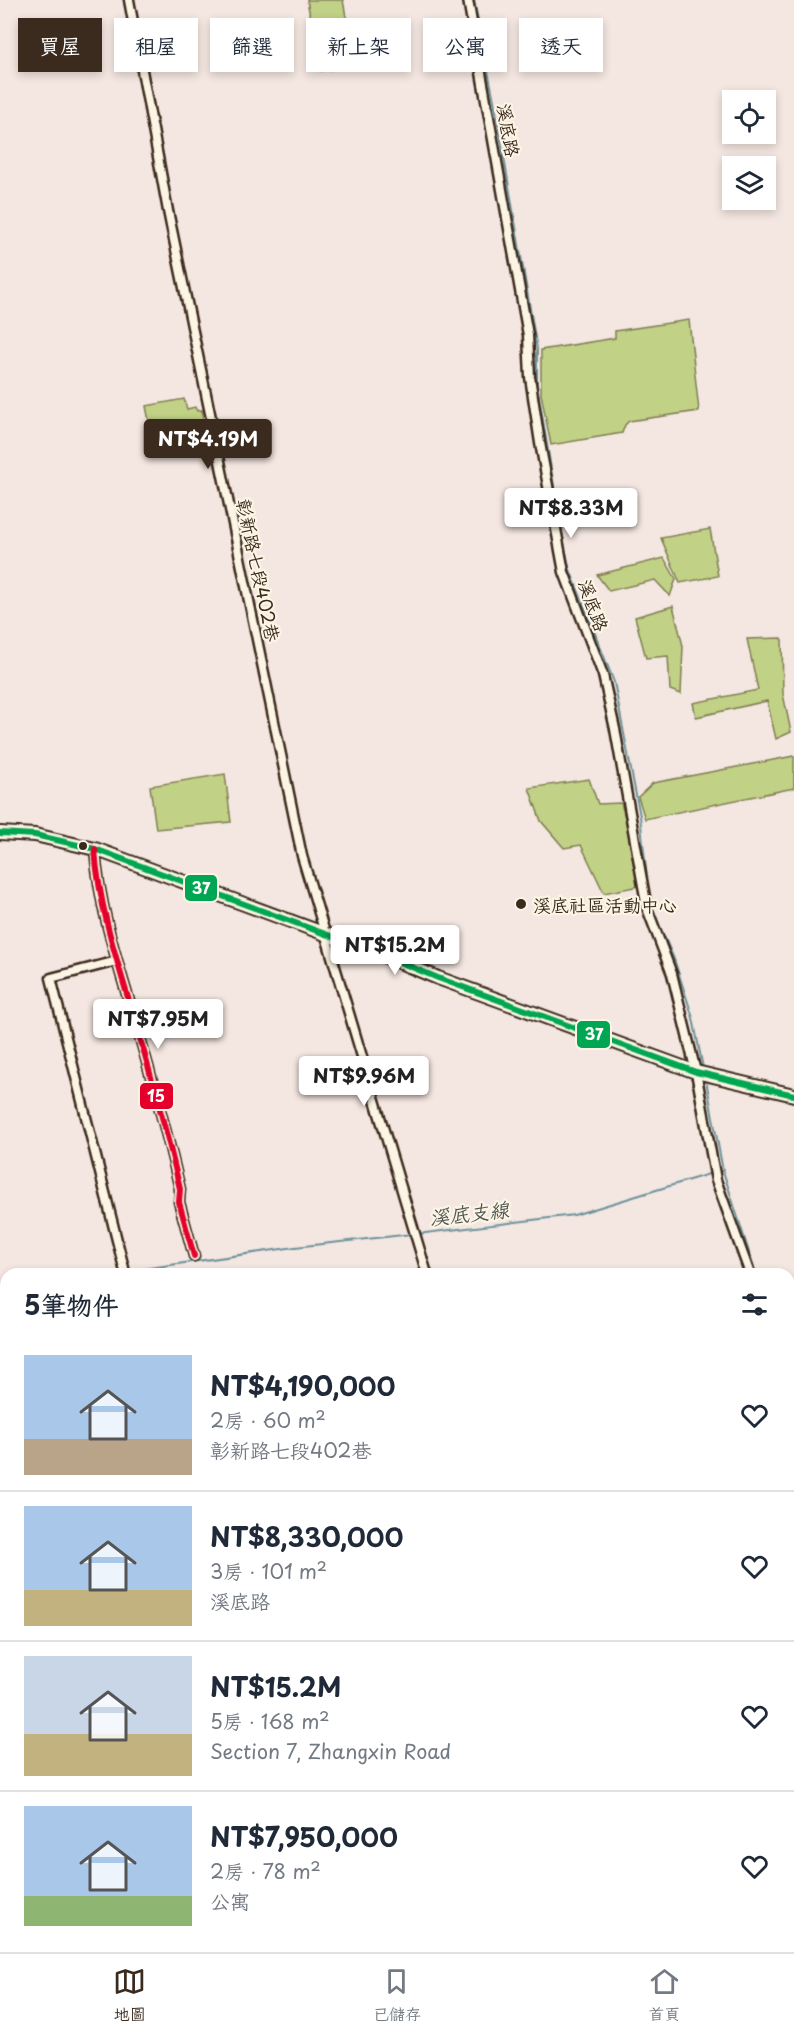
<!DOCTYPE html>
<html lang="zh-TW">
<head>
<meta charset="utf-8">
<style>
	:root { --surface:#fff; --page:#f6f6f7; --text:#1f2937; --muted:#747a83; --line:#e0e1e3; --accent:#3b2a1e }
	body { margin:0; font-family:"Playpen Sans","LXGW WenKai TC",sans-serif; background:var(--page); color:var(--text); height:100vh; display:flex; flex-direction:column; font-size:22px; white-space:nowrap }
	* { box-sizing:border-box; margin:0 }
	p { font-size:20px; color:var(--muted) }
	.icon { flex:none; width:33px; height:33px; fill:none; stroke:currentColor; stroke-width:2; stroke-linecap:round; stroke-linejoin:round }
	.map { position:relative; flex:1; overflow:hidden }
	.side { position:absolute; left:0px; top:1268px; width:795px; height:686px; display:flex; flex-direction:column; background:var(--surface); border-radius:18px 18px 0 0; box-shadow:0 3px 9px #0003 }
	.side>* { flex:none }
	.top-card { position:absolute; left:18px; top:18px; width:759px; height:54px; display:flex; gap:12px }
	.tools { position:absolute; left:722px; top:90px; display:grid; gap:12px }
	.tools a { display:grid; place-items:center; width:54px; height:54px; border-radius:0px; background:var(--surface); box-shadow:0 3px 9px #0003; font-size:30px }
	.price { position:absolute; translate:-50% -51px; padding:0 14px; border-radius:6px; background:#fff; color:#222; font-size:20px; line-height:39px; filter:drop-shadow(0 2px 3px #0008) }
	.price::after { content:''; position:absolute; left:50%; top:36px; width:18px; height:14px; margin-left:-9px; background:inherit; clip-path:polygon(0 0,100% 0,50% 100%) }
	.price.on { background:var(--accent); color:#fff }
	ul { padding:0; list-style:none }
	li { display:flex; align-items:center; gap:18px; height:150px; padding:0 24px }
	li+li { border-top:2px solid var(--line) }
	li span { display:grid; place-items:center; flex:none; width:168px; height:120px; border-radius:0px; color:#555 }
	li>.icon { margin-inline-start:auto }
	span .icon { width:72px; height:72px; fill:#fffc; stroke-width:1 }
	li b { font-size:26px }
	h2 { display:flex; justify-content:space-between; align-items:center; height:72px; padding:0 24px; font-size:26px }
	.pill { padding:0 21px; border-radius:0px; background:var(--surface); box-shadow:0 3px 9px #0003; font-size:21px; line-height:54px }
	.pill.on { background:var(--accent); color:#fff }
	.menu { display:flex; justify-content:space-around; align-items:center; height:84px; border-top:2px solid var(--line); background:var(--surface); font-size:16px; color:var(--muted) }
	.menu a { display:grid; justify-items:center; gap:3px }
	.menu .on { color:var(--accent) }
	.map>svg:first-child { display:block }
</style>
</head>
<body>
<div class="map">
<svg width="794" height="1952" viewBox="0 0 794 1952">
	<rect width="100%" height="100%" fill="#f4e6e0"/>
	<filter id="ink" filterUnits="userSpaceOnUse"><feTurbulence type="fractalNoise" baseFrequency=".0167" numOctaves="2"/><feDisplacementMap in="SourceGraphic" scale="12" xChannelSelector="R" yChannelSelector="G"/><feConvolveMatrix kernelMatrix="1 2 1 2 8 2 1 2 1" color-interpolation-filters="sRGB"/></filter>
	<g filter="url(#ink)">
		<path fill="#c1d186" stroke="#7e7e52" stroke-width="1.5" d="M307 0H343L355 66 320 71Z
			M689 320 699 411 629 421 625 425 622 433 551 445 541 394V350L615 338V331Z
			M184 399 187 409 195 407 197 411 202 410 203 421 151 431 146 406Z
			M710 529 718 576 680 583 661 538Z
			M664 558 676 579 670 596 655 580 609 591 597 575Z
			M673 606 683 646 681 694 670 690 668 656 646 658 635 617Z
			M782 638 783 694 791 732 776 739 767 701 696 717 693 703 758 690 747 639Z
			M794 756V788L645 819 638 797 653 783Z
			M225 774 231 822 156 829 150 786Z
			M589 779 598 804 621 803 640 872V886L604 893 581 845 564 848 541 821 529 788Z"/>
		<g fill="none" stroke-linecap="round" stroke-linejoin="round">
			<path stroke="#6d939b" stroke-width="2" d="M474 0 496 111 537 349V385L561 528 569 567 614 682 640 816 650 904 674 959 693 1018 703 1068
				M706 1080 723 1171
				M417 1234 574 1215 709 1174 723 1171 756 1274
				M108 1274 295 1247 412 1234
				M0 1292 6 1291
				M789 1387 794 1406
				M0 1537 6 1536
				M789 1856H794
				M0 1893H6
				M789 1895 794 1894
				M731 1947 742 1952
				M163 1952 251 1947"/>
			<defs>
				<path id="street" d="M129 0 168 211 302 856 427 1274
					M468 0 528 335 530 377 540 443 564 572 603 675 615 729 647 908 672 974 696 1072 716 1180 750 1274
					M95 849C99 909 119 967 136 1024 152 1079 167 1133 180 1189L179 1202 194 1256
					M117 961 51 978 124 1268
					M789 1412 794 1433
					M789 1551 794 1546
					M789 1644 794 1657
					M789 1808 794 1802
					M636 1947 638 1952
					M721 1952V1947"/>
				<path id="secondary" d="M0 833 35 835 95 849 385 956 438 978 696 1072 794 1095"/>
				<path id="primary" d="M789 1867H794
					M789 1888 794 1887
					M305 1952 368 1947
					M452 1952 470 1947"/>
			</defs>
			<use href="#street" stroke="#3b2a1e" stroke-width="13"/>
			<use href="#secondary" stroke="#3b2a1e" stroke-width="16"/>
			<use href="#primary" stroke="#3b2a1e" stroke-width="18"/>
			<use href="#street" stroke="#fcf5e5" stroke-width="8"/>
			<use href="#secondary" stroke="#fcf5e5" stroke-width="12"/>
			<use href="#primary" stroke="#fbe080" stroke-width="14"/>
			<defs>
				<path id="bus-1" d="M0 833 35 835 95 849 385 956 438 978 696 1072 794 1095"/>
				<path id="bus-2" d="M95 849C99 909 119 967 136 1024 152 1079 167 1133 180 1189L179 1202 194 1256"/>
			</defs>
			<use href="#bus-1" stroke="#fcf5e5" stroke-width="10"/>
			<use href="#bus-2" stroke="#fcf5e5" stroke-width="10"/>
			<use href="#bus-1" stroke="#00a651" stroke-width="6"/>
			<use href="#bus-2" stroke="#e4002b" stroke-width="6"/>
		</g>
	</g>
	<g fill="#3b2a1e" stroke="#fcf5e5" stroke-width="2">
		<circle cx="83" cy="846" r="5"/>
		<circle cx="521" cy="904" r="6"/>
	</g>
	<g text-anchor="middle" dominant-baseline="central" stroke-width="4.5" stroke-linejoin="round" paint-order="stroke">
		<g font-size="18" fill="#3b2a1e" stroke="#fcf5e5">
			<text transform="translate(509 130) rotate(80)">溪底路</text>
			<text transform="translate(259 570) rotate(78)">彰新路七段402巷</text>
			<text transform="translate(594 605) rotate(70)">溪底路</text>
		</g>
		<g font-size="18" fill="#3b2a1e" stroke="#fcf5e5" text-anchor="start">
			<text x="533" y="904">溪底社區活動中心</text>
		</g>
		<g font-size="20" font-style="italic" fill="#505652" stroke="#fcf5e5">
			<text transform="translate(469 1213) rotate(-6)">溪底支線</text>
		</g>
	</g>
	<g stroke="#fcf5e5" stroke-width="2">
		<rect x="184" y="874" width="34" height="28" rx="6" fill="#00a651"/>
		<rect x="576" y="1020" width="35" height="29" rx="6" fill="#00a651"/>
		<rect x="139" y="1082" width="35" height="28" rx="6" fill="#e4002b"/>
	</g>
	<g font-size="16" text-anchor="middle" font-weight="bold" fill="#fff">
		<text x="201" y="894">37</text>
		<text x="594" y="1040">37</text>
		<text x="156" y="1102">15</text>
	</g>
</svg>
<div class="tools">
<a><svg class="icon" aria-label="locate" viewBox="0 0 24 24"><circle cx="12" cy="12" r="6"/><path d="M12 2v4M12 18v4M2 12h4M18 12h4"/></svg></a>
<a><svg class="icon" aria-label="layers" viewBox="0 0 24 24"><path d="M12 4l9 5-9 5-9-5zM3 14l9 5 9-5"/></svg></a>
</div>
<b class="price on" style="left:208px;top:470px">NT$4.19M</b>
<b class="price" style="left:571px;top:539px">NT$8.33M</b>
<b class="price" style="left:395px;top:976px">NT$15.2M</b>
<b class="price" style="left:158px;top:1050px">NT$7.95M</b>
<b class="price" style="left:364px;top:1107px">NT$9.96M</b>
<div class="top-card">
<a class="pill on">買屋</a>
<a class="pill">租屋</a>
<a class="pill">篩選</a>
<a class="pill">新上架</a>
<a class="pill">公寓</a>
<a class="pill">透天</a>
</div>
<section class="side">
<h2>5筆物件<svg class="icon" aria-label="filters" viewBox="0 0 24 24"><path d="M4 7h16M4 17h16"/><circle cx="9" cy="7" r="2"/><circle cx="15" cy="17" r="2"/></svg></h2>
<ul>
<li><span style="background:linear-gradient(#a9c7e8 70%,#b9a48a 0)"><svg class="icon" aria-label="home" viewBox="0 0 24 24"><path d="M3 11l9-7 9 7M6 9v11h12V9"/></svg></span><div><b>NT$4,190,000</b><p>2房 · 60 m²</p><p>彰新路七段402巷</p></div><svg class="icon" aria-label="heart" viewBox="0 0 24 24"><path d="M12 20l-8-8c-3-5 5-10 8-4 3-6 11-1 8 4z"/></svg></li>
<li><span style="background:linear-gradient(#a9c7e8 70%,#c2b280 0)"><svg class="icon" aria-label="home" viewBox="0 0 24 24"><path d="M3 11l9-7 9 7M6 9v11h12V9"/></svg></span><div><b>NT$8,330,000</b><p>3房 · 101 m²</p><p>溪底路</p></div><svg class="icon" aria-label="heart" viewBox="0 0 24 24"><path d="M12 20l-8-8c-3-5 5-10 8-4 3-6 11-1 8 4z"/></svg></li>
<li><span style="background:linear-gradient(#c9d6e8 65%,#c2b280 0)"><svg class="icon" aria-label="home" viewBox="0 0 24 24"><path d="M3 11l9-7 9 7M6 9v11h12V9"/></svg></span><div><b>NT$15.2M</b><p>5房 · 168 m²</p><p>Section 7, Zhangxin Road</p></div><svg class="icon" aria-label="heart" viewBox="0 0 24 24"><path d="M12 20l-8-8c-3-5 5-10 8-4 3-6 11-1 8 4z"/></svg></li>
<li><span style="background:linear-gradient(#a9c7e8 75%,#8fb573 0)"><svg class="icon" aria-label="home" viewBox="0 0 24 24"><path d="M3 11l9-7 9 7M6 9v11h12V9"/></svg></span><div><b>NT$7,950,000</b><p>2房 · 78 m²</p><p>公寓</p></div><svg class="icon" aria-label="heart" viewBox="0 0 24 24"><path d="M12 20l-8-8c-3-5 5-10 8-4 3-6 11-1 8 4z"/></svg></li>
</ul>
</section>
</div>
<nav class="menu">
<a class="on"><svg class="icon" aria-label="map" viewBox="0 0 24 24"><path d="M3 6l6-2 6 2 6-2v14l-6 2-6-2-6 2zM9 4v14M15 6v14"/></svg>地圖</a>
<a><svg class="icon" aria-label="saved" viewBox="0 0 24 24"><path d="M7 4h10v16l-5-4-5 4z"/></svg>已儲存</a>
<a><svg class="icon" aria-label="home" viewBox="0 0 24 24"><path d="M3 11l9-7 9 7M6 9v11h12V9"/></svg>首頁</a>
</nav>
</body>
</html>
